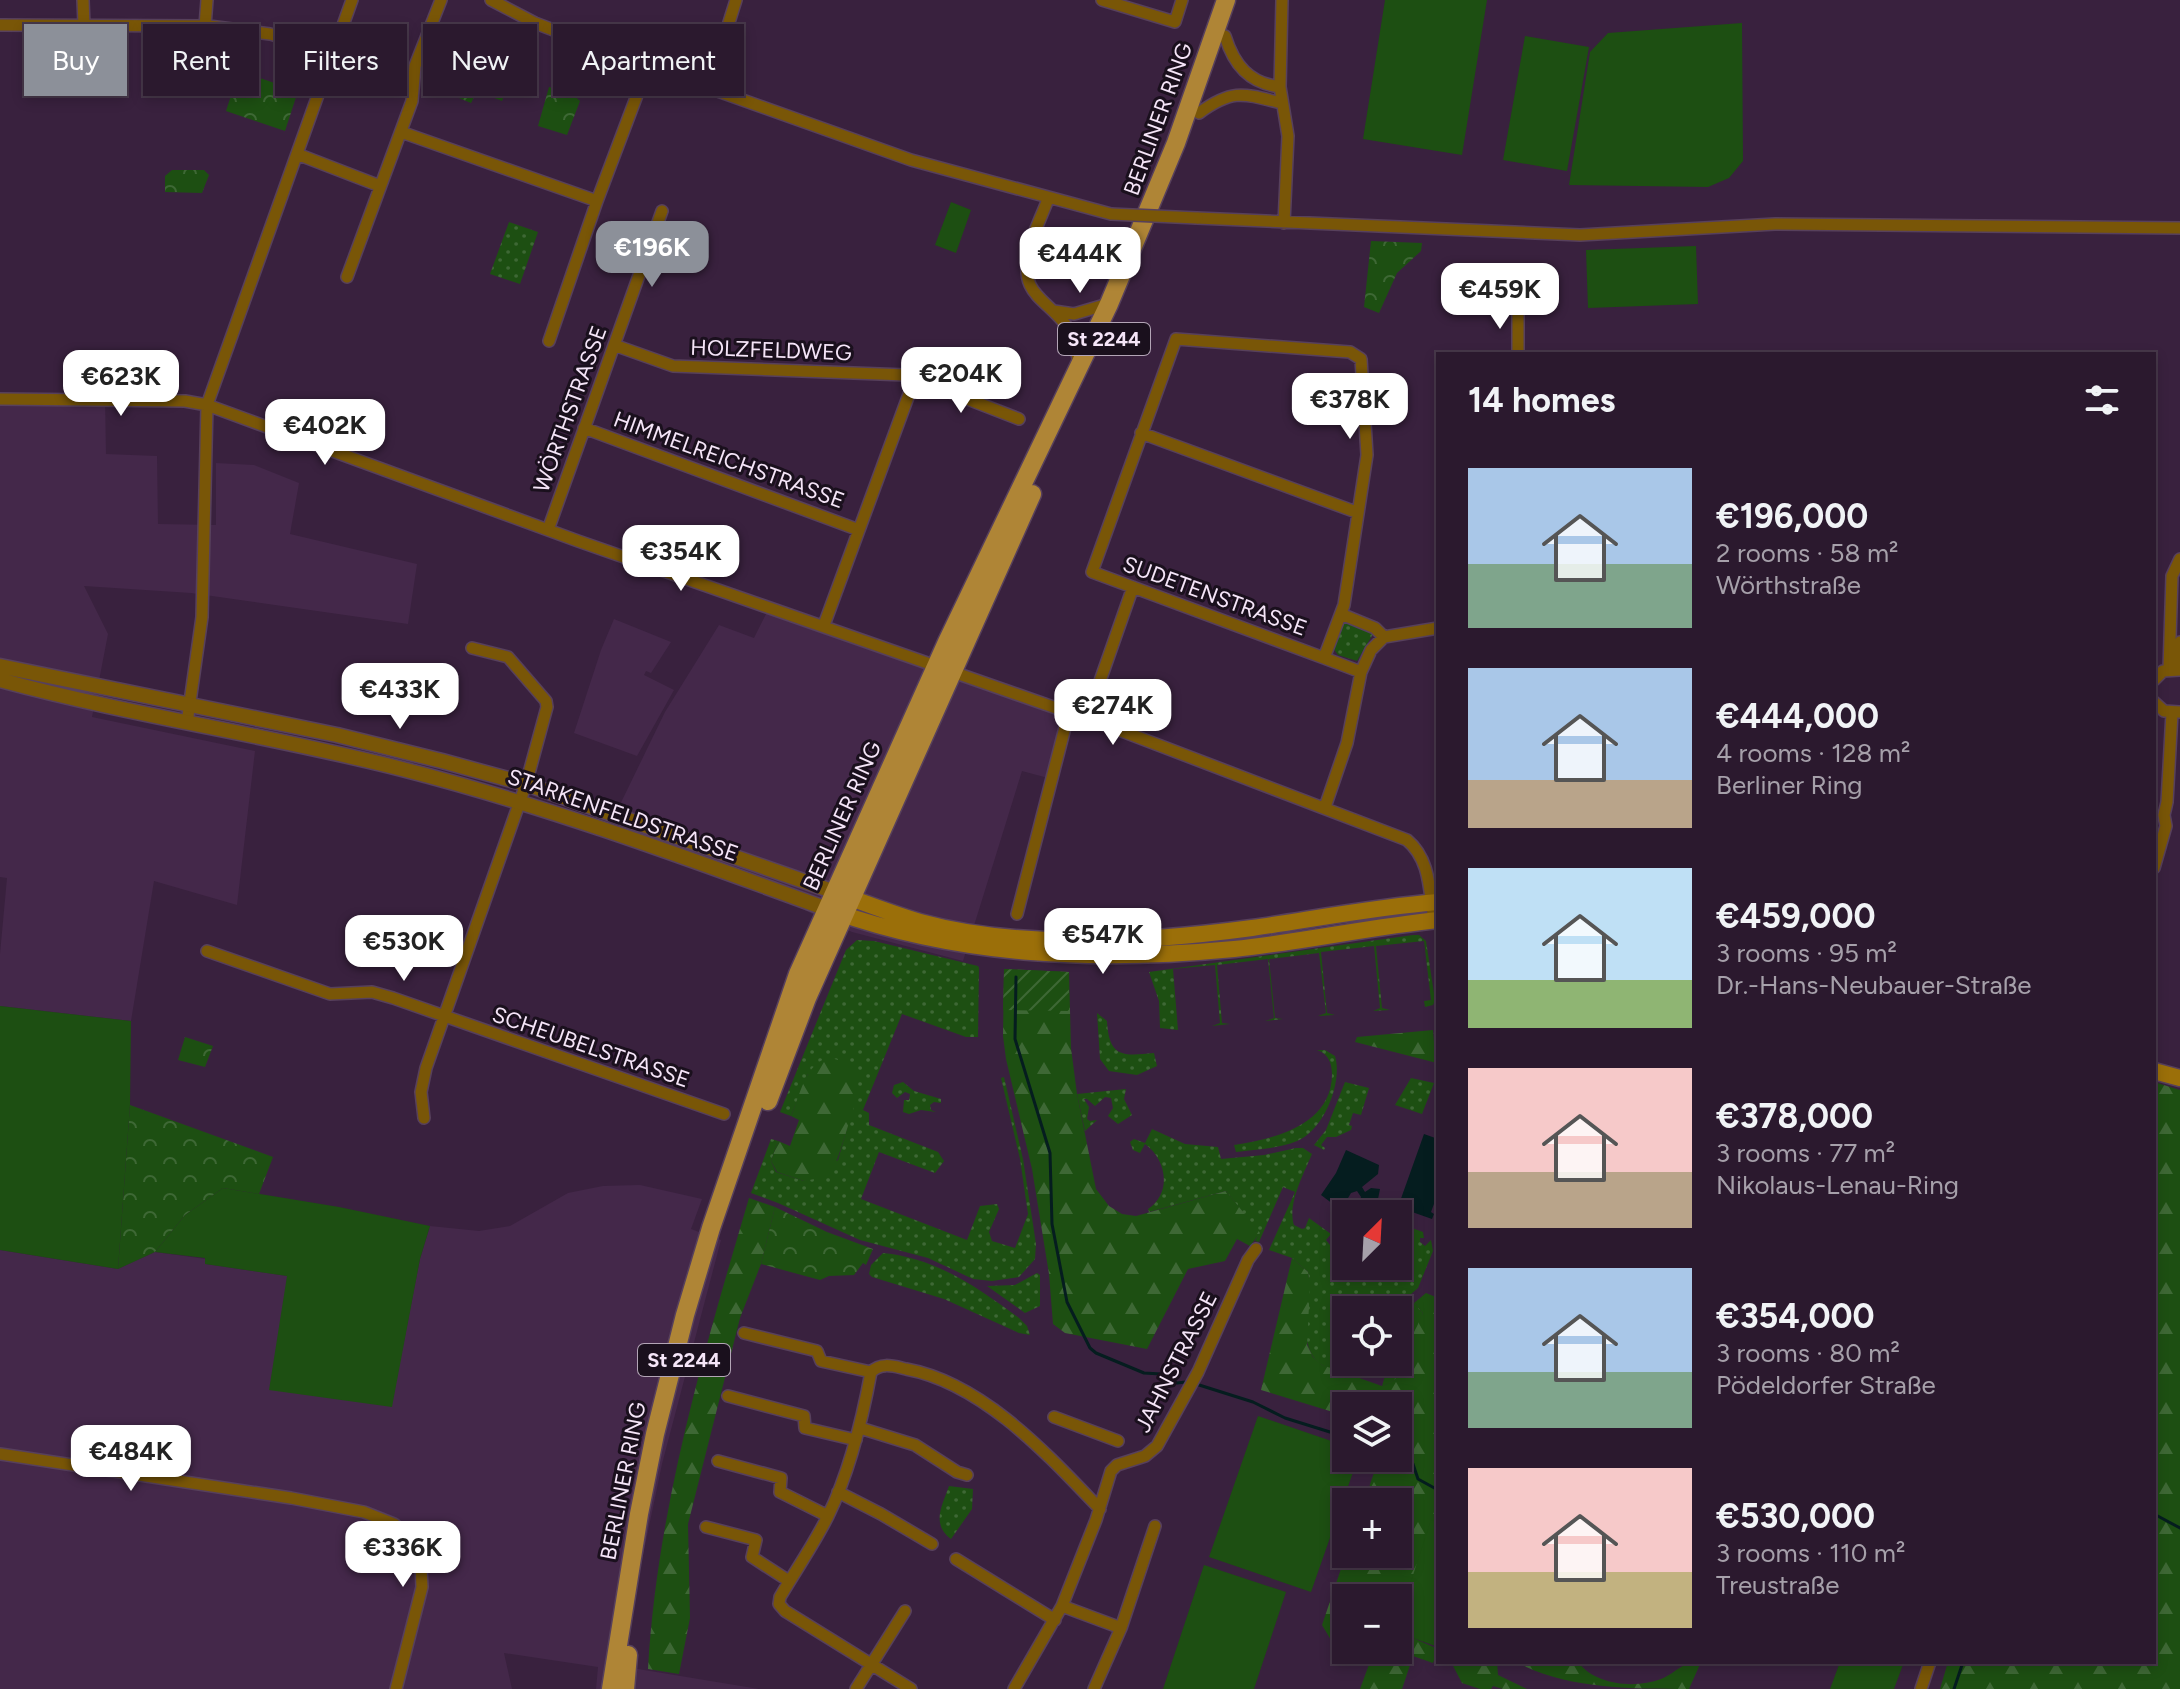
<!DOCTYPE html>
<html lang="en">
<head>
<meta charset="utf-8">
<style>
	:root { --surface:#2b192e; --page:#37263a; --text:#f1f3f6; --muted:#a6a0aa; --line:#47384a; --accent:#8c9099 }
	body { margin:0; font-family:Figtree,sans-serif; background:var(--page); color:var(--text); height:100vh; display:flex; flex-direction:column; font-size:30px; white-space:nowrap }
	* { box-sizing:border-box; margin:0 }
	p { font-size:26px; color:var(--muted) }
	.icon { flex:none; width:44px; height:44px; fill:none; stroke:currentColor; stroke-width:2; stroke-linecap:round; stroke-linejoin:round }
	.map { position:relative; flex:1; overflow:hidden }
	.sheet { position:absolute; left:1436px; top:352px; width:720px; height:1312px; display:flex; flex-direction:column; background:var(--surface); border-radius:0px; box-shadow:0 4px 12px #0003,0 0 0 2px var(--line) }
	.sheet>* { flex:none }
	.top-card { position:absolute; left:24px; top:24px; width:760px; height:72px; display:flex; gap:16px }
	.needle { width:52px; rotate:24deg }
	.fabs { position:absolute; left:1332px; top:1200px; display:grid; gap:16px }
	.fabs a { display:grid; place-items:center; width:80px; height:80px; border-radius:0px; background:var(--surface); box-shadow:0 4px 12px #0003,0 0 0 2px var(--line); font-size:40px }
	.price { position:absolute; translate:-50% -68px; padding:0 18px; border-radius:16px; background:#fff; color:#222; font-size:26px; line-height:52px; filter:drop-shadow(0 2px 4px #0008) }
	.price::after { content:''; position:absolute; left:50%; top:48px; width:24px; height:18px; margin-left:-12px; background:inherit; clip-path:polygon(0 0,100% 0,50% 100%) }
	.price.selected { background:var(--accent); color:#fff }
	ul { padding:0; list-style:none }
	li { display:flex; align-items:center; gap:24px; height:200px; padding:0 32px }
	li span { display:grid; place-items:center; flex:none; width:224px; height:160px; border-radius:0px; color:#555 }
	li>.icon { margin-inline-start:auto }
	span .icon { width:96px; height:96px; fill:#fffc; stroke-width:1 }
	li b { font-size:34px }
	h2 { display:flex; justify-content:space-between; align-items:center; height:96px; padding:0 32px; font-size:34px }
	.chip { padding:0 28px; border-radius:0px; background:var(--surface); box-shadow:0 4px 12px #0003,0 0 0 2px var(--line); font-size:28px; line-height:72px }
	.chip.selected { background:var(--accent); color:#fff }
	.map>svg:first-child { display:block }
</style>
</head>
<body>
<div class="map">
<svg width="2180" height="1689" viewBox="0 0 2180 1689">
	<defs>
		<pattern id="grass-dots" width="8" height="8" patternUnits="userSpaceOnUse" patternTransform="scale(2)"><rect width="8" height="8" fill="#1d4f12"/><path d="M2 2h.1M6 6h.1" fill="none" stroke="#3e6835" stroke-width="1.8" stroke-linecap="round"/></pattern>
		<pattern id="forest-firs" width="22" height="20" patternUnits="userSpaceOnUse" patternTransform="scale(2)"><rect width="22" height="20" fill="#1d4f12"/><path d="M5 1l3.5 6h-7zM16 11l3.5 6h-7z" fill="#3e6835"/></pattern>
		<pattern id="park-crowns" width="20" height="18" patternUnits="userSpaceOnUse" patternTransform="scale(2)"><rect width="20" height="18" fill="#1d4f12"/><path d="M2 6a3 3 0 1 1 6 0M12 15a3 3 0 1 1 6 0" fill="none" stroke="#3e6835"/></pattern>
		<pattern id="garden-furrows" width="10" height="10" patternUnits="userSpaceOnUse" patternTransform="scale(2)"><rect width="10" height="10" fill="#1d4f12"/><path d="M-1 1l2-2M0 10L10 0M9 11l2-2" fill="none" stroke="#3e6835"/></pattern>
	</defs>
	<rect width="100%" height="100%" fill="#39213e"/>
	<path fill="#44284a" d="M0 397 105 398 106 454 157 456 158 524 216 525V463L254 465 299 483 290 534 417 564 408 624 191 593 84 586 108 634 92 717 255 751 237 905 154 881 131 1021 0 1006V954L7 878 0 877Z
		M769 608 1067 714 1048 778 1022 771 963 961 852 932 612 821 665 712 719 625 754 638Z
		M614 619 671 642 651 673 646 671 644 675 674 690 637 756 574 733 601 650Z
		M640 1185 702 1199 691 1229 721 1240 662 1464 620 1666 759 1689H596L598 1667 504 1653 512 1689H0V1250L118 1269 155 1252 206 1259V1264L287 1276 391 1407 420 1259 430 1226 479 1231 510 1226 568 1193 603 1186Z"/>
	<path fill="url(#grass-dots)" d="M509 222 538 232 520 284 490 274Z
		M1344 621 1371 631 1373 634 1357 661 1338 655 1333 648Z
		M1413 935H1419L1426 941 1435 1000 1433 1005 1425 1007 1424 1001 1431 1000 1424 941 1376 946 1382 1008 1390 1010 1373 1011 1380 1008 1374 946 1321 952 1327 1013 1335 1015 1318 1016 1326 1013 1319 953 1269 959 1275 1018 1283 1019 1265 1021 1274 1018 1268 959 1217 965 1222 1023 1230 1024 1212 1026 1220 1023 1215 965 1173 969 1178 1030 1160 1028 1159 1001 1149 972Z
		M857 940 874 941 978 966 979 968 978 1037H966L902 1014 863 1110 869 1113V1125L938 1152 944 1161 935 1173 879 1152 861 1199 967 1240 980 1206 997 1204 999 1209 989 1232 992 1241 1015 1248 1028 1214 1020 1159 1001 1078 1004 1077 1023 1159 1036 1244 1035 1259 1019 1277 992 1281 973 1279 928 1258 860 1240 778 1203 751 1193 771 1139 778 1141 771 1161 776 1172 804 1181 838 1160 847 1128 808 1074 791 1116 780 1112 846 950Z
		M1097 1013 1107 1021C1109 1058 1123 1056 1154 1053L1157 1066 1137 1075 1109 1071 1100 1059Z
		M1317 1050H1325L1335 1056C1343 1082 1324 1130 1297 1141 1278 1149 1256 1149 1236 1152L1234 1145C1275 1139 1331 1125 1332 1075 1332 1064 1329 1054 1317 1050Z
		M1411 1078 1434 1083 1422 1114 1395 1105Z
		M903 1082 914 1091 941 1099V1103L934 1102 930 1105 931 1110 936 1112 921 1110 909 1114 903 1112 904 1100H909L910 1094 905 1092 897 1098 892 1093 894 1085Z
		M1345 1082 1369 1088 1361 1115 1353 1113 1349 1125 1352 1126 1351 1130 1336 1137H1327L1321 1145 1325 1148 1324 1150 1314 1145 1326 1130Z
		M1126 1089 1124 1099 1132 1115 1118 1124 1108 1116 1113 1108 1111 1098 1105 1097 1095 1106 1087 1099H1084L1089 1107 1087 1119 1090 1121 1097 1120 1085 1131 1077 1094Z
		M1152 1129 1185 1144 1218 1147 1221 1159 1264 1155 1296 1148H1303L1312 1154C1304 1173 1287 1205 1294 1225L1302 1229 1305 1228 1309 1218 1331 1234 1326 1240 1330 1245 1333 1243 1340 1229 1342 1231V1238L1346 1241V1266H1398V1247L1402 1245 1398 1227H1409L1423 1232 1424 1238H1420V1242L1425 1246 1431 1240 1433 1251 1418 1288 1403 1301 1407 1305 1414 1303 1423 1313C1421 1322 1414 1330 1412 1338 1407 1360 1407 1378 1382 1386L1389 1362H1398V1310H1346V1362H1365L1360 1380C1348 1375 1335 1371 1324 1366 1293 1349 1312 1301 1308 1272L1292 1258 1269 1250 1295 1192 1283 1187 1259 1242 1255 1241 1259 1233 1226 1191 1149 1212 1148 1209C1172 1193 1167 1160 1145 1144L1140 1153 1133 1150 1130 1142 1134 1139 1145 1143Z
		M883 1253C936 1258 977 1287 1019 1318L1027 1326 1030 1335 1019 1333 944 1299 872 1277 869 1274 871 1265Z
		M1037 1273 1040 1275V1306L1025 1313 987 1286 1015 1285Z
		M949 1486 973 1489 972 1509 951 1539C931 1524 942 1506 949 1486Z"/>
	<path fill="url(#forest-firs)" d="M1004 969 1069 972 1071 1048 1077 1094 1096 1189 1109 1206 1122 1214 1136 1216 1226 1191 1260 1233 1250 1246 1237 1239 1225 1261 1188 1269 1147 1349 1065 1333 1053 1324 1049 1274 1032 1169 1006 1059 1003 1036Z
		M1433 1030 1434 1043 1438 1044 1436 1051 1437 1063 1355 1042 1357 1037Z
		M830 1058C871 1066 856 1102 847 1129 842 1145 838 1160 830 1176L804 1181 777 1172 771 1161 778 1141 790 1146 799 1120 791 1116C800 1097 805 1061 830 1058Z
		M2154 1082 2180 1090V1689H1940L1948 1662H2154Z
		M749 1198 775 1207 761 1264 740 1318 688 1524 690 1618 679 1674 648 1669C657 1509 704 1351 749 1198Z
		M1292 1258 1308 1272 1310 1286 1307 1345 1313 1357 1322 1365 1382 1386C1406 1378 1407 1360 1412 1338 1414 1330 1420 1322 1423 1313L1414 1303 1426 1293 1438 1298V1523L1432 1521 1413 1638 1438 1649 1433 1663 1413 1656 1402 1689H1360L1371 1659 1348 1650H1398V1598H1346V1649L1334 1645 1322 1625 1346 1554H1398V1502H1364L1379 1458H1398V1435L1400 1433 1398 1432V1406H1346V1416L1261 1390Z
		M1451 1662H1497L1498 1675 1527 1689H1503L1493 1686 1491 1689H1480L1462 1683Z
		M1516 1662H1578C1595 1685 1635 1689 1661 1679 1678 1672 1680 1662 1701 1662L1689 1689C1630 1689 1565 1689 1516 1662Z"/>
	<path fill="url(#park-crowns)" d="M465 54 505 69 511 77 502 101 477 91 471 103 454 96 461 76 458 61Z
		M239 71 298 91 285 131 226 111Z
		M549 87 572 94 580 101 567 135 538 126Z
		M172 170H204L209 175 202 193 165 192V176Z
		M1371 241 1422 243 1421 251 1397 273 1379 313 1364 307Z
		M185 1037 213 1046 205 1067 178 1060Z
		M130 1105 273 1157 259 1194 223 1188 185 1215 155 1252 118 1269Z
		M775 1207 827 1232 873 1249 866 1265 863 1263 854 1275 829 1276 820 1280 761 1264Z"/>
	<path fill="url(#garden-furrows)" d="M1004 969 1069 972V1011L1003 1010Z"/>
	<path fill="#1d4f12" d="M1385 0H1487L1462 155 1363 139Z
		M1742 23 1743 161 1729 178 1708 187 1569 185 1590 52 1608 33Z
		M1525 36 1589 47 1567 171 1503 160Z
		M951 202 971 210 956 253 935 245Z
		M1696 246 1698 304 1588 308 1586 250Z
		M0 1006 131 1021 130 1105 118 1269 0 1250Z
		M223 1188 339 1207 430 1226 420 1259 392 1407 269 1390 287 1276 205 1264V1258L155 1252 185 1215Z
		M1258 1416 1346 1446V1458H1358L1311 1592 1209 1557Z
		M1431 1520 1438 1523V1647L1413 1638 1401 1612Z
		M1204 1565 1286 1592 1254 1689H1163Z
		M1840 1662H1904L1894 1689H1830Z"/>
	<path fill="#051d1f" d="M1424 1134 1438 1139V1193L1431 1212 1434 1214 1432 1219 1398 1207Z
		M1346 1150 1379 1165 1378 1174 1362 1187 1365 1192 1371 1188 1380 1189 1375 1214H1356L1361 1197 1357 1191 1351 1193 1341 1210 1321 1195 1336 1173Z"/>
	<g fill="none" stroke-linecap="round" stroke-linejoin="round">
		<path stroke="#051d1f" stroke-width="3" d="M1016 977 1015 1039 1050 1153 1052 1224 1067 1302 1090 1348 1096 1353 1144 1373 1161 1374 1177 1383 1186 1382
			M1196 1384 1253 1402 1285 1418 1346 1437
			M1404 1457 1413 1464 1418 1479 1438 1490
			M2154 1514 2180 1528
			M1954 1689 1963 1662"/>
		<defs>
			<path id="minor" d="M83 0 84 25
				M491 0 535 23 648 66 597 201 549 341
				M1102 0 1175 22 1182 0
				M1282 0 1280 87 1288 136 1284 223
				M0 25 209 26 270 34 333 51
				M205 26 207 0
				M1225 36C1234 65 1249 83 1280 87
				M664 72 911 160 1111 214
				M711 80 736 0
				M1199 113C1232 89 1242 93 1281 103
				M401 132 597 201
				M297 154 380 186
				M1048 199C1042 216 1032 234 1029 251 1019 294 1044 297 1065 324 1073 336 1076 351 1080 365
				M1197 218 1580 235 1775 224 2180 228
				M347 277 412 101 415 66 441 0
				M1054 311 1074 314 1108 304
				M614 345 673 366 906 375 1019 419
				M1518 354V308
				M0 399 185 401 207 405 578 541 1119 730 1407 840C1431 860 1429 892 1434 920
				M584 428 859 530
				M1141 433 1356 512
				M548 530 662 211
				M1341 614 1375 628 1384 637
				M824 625 915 378
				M1324 658 1344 605 1367 455 1361 359 1350 352 1176 339 1092 572 1324 658 1361 672
				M2169 669 2172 576 2180 559
				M2178 669 2180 642
				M2154 680 2163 671 2180 670
				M2154 702 2164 711 2180 712
				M1087 718 1133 587
				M187 723 202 617 207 405 352 0
				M1325 807 1347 743 1361 672 1371 650 1384 637 1438 628
				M2154 868 2166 826 2164 815 2167 802 2172 713
				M1017 914 1069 712
				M207 951 330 994 372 992 393 998 724 1114
				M424 1118 421 1092 426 1068 526 784 547 707 546 701 508 657 472 648
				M744 1333 817 1351 821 1361 871 1372
				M871 1372C862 1421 850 1471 828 1516 814 1544 796 1570 780 1597L779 1604 785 1611 911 1689
				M871 1372C881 1362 893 1366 906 1369 983 1383 1048 1455 1100 1509
				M728 1396 804 1416 805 1428 856 1440
				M1054 1417 1118 1441
				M860 1428 915 1445 957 1472 967 1475
				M0 1454 291 1498 364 1512 394 1524 405 1533 417 1554 421 1567 422 1587 396 1689
				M718 1461 781 1478 780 1492 828 1516
				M838 1492 881 1514 932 1544
				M706 1527 756 1540 752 1557 789 1581
				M956 1559 1055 1620
				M1062 1606 1121 1628
				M856 1689 905 1611
				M1014 1689 1062 1606 1096 1520 1111 1471 1117 1465 1145 1456 1157 1446 1198 1372 1248 1260 1256 1249
				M1094 1689 1121 1628 1155 1526
				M1921 1689 1930 1662"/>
			<path id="tertiary" d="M0 666 337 735 442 761 526 784 835 892
				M0 680C133 716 269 735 402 769 547 806 687 858 827 909"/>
			<path id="secondary" d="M840 894C867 904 893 914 920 922 1022 950 1148 942 1252 928 1314 919 1376 907 1438 902
				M833 911C963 957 1097 962 1234 949 1302 942 1370 927 1438 920
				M2154 1071 2180 1078"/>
			<path id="primary" d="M768 1101 807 998 1032 494
				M611 1689 639 1514 655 1434 685 1315 711 1228 798 974 947 642 1109 304 1176 143 1226 0
				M625 1689 628 1655"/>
		</defs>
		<use href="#minor" stroke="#57405c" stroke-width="14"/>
		<use href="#tertiary" stroke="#57405c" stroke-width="17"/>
		<use href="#secondary" stroke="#57405c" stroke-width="19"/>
		<use href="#primary" stroke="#57405c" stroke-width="21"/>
		<use href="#minor" stroke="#795607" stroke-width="11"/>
		<use href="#tertiary" stroke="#795607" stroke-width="14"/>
		<use href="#secondary" stroke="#9b6f09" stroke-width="16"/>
		<use href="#primary" stroke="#af8536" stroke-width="18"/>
		<defs>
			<path id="minor-bridge" d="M1111 214 1197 218"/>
		</defs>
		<use href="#minor-bridge" stroke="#57405c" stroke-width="14" stroke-linecap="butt"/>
		<use href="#minor-bridge" stroke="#795607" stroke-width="11"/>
	</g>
	<g text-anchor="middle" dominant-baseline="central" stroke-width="6" stroke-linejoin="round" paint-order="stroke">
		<g fill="#1a101d" stroke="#b3a5b6" stroke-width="2">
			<rect x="1058" y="323" width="92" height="32" rx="6"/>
			<rect x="638" y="1344" width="92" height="32" rx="6"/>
		</g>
		<g font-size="20" font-weight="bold" fill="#f5e5f8">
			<text x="1104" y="339">St 2244</text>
			<text x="684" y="1360">St 2244</text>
		</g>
		<g font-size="22" fill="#f5e5f8" stroke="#1a101d">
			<text transform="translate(1158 119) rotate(-70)">BERLINER RING</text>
			<text transform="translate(771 350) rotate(2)">HOLZFELDWEG</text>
			<text transform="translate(570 409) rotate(-70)">WÖRTHSTRASSE</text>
			<text transform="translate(729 460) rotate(20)">HIMMELREICHSTRASSE</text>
			<text transform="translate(1215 596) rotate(20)">SUDETENSTRASSE</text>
			<text transform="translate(623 815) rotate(19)">STARKENFELDSTRASSE</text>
			<text transform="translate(842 816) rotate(-66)">BERLINER RING</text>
			<text transform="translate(591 1047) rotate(19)">SCHEUBELSTRASSE</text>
			<text transform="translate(1176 1362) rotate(-63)">JAHNSTRASSE</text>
			<text transform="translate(623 1481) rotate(-79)">BERLINER RING</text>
		</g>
	</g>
</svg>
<div class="fabs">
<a><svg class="needle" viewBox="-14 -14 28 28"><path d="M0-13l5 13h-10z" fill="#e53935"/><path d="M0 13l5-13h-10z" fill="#a6a0aa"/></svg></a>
<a><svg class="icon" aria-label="locate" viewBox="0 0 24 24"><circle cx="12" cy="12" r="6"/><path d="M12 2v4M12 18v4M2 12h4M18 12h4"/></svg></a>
<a><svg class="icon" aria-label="layers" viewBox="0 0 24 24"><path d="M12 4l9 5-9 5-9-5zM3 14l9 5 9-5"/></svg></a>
<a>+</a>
<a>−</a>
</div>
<b class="price selected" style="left:652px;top:289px">€196K</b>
<b class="price" style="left:1080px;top:295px">€444K</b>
<b class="price" style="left:1500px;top:331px">€459K</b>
<b class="price" style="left:961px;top:415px">€204K</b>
<b class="price" style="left:121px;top:418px">€623K</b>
<b class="price" style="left:1350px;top:441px">€378K</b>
<b class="price" style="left:325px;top:467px">€402K</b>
<b class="price" style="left:681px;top:593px">€354K</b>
<b class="price" style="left:400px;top:731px">€433K</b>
<b class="price" style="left:1113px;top:747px">€274K</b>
<b class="price" style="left:1103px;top:976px">€547K</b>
<b class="price" style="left:404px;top:983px">€530K</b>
<b class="price" style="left:131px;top:1493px">€484K</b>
<b class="price" style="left:403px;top:1589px">€336K</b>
<div class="top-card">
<a class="chip selected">Buy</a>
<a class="chip">Rent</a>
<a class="chip">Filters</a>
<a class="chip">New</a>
<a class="chip">Apartment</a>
</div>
<section class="sheet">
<h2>14 homes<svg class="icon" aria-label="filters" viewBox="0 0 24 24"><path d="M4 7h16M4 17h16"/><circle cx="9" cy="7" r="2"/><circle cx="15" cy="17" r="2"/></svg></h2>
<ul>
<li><span style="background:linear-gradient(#a9c7e8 60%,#7fa58c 0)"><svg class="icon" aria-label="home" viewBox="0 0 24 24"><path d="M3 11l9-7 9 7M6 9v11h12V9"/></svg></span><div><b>€196,000</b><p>2 rooms · 58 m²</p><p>Wörthstraße</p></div></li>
<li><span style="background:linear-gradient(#a9c7e8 70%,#b9a48a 0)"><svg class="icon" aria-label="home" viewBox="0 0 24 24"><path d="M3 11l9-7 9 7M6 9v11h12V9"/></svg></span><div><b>€444,000</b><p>4 rooms · 128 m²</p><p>Berliner Ring</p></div></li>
<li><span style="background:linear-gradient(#bfe0f5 70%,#8fb573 0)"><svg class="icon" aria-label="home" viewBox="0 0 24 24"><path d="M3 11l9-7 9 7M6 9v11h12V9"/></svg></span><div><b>€459,000</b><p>3 rooms · 95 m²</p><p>Dr.-Hans-Neubauer-Straße</p></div></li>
<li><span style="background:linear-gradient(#f6c9c9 65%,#b9a48a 0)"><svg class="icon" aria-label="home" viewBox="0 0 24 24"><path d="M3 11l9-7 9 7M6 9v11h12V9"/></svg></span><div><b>€378,000</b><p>3 rooms · 77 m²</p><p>Nikolaus-Lenau-Ring</p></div></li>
<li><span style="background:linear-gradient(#a9c7e8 65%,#7fa58c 0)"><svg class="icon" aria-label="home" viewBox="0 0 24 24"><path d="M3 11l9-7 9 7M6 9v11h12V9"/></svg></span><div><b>€354,000</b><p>3 rooms · 80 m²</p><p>Pödeldorfer Straße</p></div></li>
<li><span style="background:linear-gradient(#f6c9c9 65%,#c2b280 0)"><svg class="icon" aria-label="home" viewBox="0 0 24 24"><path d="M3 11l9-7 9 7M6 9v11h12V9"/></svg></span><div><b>€530,000</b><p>3 rooms · 110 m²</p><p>Treustraße</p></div></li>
</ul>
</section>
</div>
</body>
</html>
